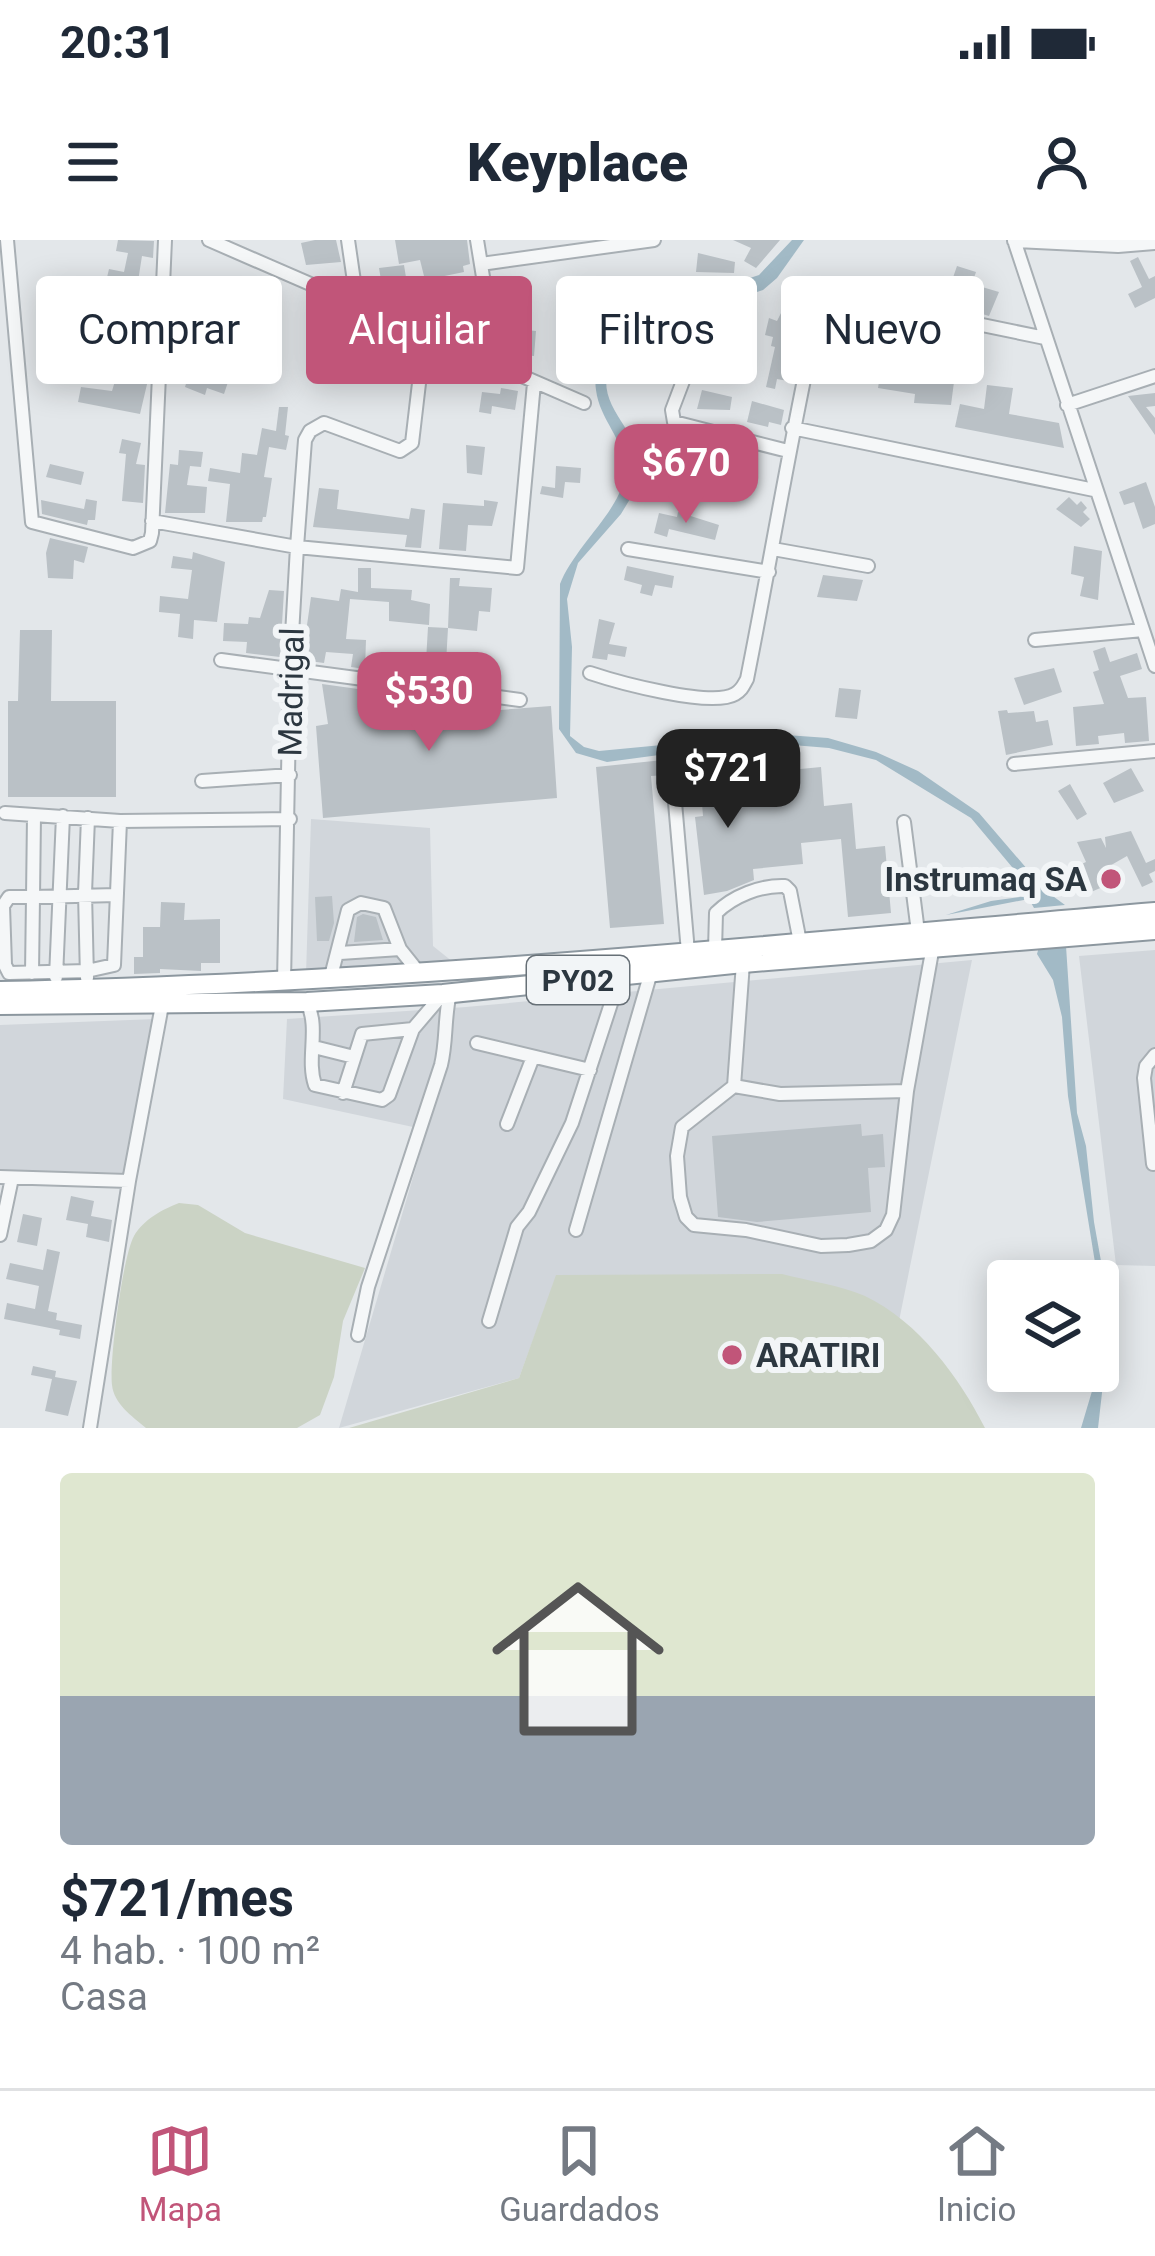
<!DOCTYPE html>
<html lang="es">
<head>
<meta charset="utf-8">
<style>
	:root { --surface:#fff; --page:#f6f6f7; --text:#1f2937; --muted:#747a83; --line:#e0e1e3; --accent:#c15579 }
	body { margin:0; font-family:Roboto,sans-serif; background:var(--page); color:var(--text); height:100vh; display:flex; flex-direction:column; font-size:45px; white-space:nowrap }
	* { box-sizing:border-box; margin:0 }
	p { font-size:39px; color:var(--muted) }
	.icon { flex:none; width:66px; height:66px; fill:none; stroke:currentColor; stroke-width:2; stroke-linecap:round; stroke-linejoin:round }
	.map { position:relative; height:1188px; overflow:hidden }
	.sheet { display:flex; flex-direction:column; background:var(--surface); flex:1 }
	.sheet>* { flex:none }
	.hud { position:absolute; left:36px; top:36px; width:1083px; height:108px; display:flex; gap:24px }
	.buttons { position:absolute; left:987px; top:1020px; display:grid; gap:24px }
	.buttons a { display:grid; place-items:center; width:132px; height:132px; border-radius:12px; background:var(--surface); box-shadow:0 6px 30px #0003; font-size:60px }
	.price { position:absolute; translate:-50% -102px; padding:0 27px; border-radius:24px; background:var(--accent); color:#fff; font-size:39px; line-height:78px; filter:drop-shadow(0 3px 6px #0008) }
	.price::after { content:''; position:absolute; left:50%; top:72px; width:36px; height:27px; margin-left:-18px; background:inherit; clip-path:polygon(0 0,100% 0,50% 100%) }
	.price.active { background:#222; color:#fff }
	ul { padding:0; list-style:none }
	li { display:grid; align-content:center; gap:24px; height:636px; padding:0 60px }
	li span { display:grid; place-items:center; height:372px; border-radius:12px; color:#555 }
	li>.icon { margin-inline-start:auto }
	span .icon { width:216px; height:216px; fill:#fffc; stroke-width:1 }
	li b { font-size:51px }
	.chip { padding:0 42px; border-radius:12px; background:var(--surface); box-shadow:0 6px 30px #0003; font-size:42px; line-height:108px }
	.chip.active { background:var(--accent); color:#fff }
	.status { display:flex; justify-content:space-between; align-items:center; height:84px; padding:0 60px; background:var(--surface); direction:ltr }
	.status svg { height:33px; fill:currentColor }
	header { display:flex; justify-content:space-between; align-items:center; height:156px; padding:0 60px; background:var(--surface); font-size:54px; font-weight:800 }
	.tabs { display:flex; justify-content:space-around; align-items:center; height:168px; border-top:3px solid var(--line); background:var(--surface); font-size:33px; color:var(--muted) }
	.tabs a { display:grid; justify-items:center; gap:6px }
	.tabs .active { color:var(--accent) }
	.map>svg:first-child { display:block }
</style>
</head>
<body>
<div class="status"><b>20:31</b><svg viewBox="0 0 49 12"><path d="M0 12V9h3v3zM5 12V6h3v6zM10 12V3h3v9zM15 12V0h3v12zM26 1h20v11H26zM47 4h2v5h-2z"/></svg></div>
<header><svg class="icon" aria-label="menu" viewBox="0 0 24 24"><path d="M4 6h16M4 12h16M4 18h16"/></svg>Keyplace<svg class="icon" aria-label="person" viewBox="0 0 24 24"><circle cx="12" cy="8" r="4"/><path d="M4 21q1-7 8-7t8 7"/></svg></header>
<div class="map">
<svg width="1155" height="1188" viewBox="0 0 1155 1188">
	<rect width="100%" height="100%" fill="#e3e7ea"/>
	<path fill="#d1d6db" d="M311 579 430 588 433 706 458 726 306 734Z
		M1155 710V1026L1116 1025 1079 716Z
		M972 720 899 1081 864 1056 557 1035 519 1138 339 1188 427 890 283 859 287 779 466 767Z
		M156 779 130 933 0 930V785Z"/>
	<path fill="#cbd3c5" d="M179 963 198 965 245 993 365 1028 343 1081 334 1137 320 1175 297 1188H146C132 1176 114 1164 112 1145 109 1121 123 1015 134 996 143 980 163 969 179 963Z
		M782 1034C808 1041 840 1045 865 1056 919 1082 959 1137 985 1188H349L519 1138 556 1035Z"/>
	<path fill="#a2bac6" d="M792 0H804L777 38 763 50 621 97C578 170 642 176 642 239L621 274 578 323 567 359 572 407 570 496 584 507 599 511 662 505 704 495 760 493 828 498 876 512 918 531 979 573 1046 651 1065 665 1034 668 1029 659 946 675 991 661 1028 656 1012 627 971 578 876 520 829 508 756 502 607 522 576 513 559 489 560 344C574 308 618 272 624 239 630 203 600 183 596 150 593 132 603 112 609 95L692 57 759 35Z
		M1066 706 1077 873 1086 906 1094 982 1106 1049 1107 1109 1098 1188H1081L1098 1131V1041L1068 856 1062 777 1053 740 1037 714 1039 707Z"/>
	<path fill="#bac1c6" d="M118 0 154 1 153 18 142 16 139 35 137 56 145 58 140 91 122 86 126 73 90 68 88 103H58L56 111H51L52 78 42 76 45 60 56 62 60 41 68 43 60 89H80L82 46 104 50 109 29 124 32 128 13 116 11Z
		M315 0H336L341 22 306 25 301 3Z
		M395 0H467L470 24 463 26 464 32 425 40 420 20 399 24Z
		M733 0H780L756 28 744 21 751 8Z
		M698 13 735 22 734 33 696 32Z
		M1138 17 1149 39 1155 36V58L1135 68 1128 54 1142 47 1130 21Z
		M404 25 410 62 401 64 400 58 377 62 369 58 368 49 382 46 379 28Z
		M957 26 976 32 972 44 999 52 989 76 949 64 953 53 948 52Z
		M632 37 638 69 622 71 620 53 614 54 612 41Z
		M473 48 479 81 467 82 464 60 455 61 454 50Z
		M783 69 806 80 795 133 790 132 788 141 777 139 775 149 766 147 775 107 771 106 773 97 765 95 769 78 777 81Z
		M515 89 536 91 534 116 513 114Z
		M916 89 947 92 945 113 925 110 922 138 954 142 951 165 914 163 915 154 878 148 881 129 910 133 913 110 889 107 891 92 915 95Z
		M199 100 228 114 220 136 229 139 224 154 207 148 205 155 185 147Z
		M123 114 141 117 137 138 148 140 140 174 78 162 81 147 112 151Z
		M987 145 1013 148 1009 174 1059 183 1064 208 955 187 960 164 984 169Z
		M501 148 518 151 515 170 492 166 491 174 479 172 482 152 500 154Z
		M702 150 732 157 730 170 697 169Z
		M1155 153V166L1146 167 1155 178V195L1128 156Z
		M752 161 784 170 781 185 769 182 768 187 747 182Z
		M279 167H288L285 195 289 196 286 210 269 207 264 237 272 238 266 277H263L262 282H226L230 244 208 241 210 228 240 233 242 213 257 215 262 188 276 191Z
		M122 199 141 203 136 224 145 225 143 263 122 261 126 214 119 213Z
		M466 205 485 207 482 235 467 233Z
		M179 210 203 212 201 227 190 226 187 245 207 247 205 273H165L170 224 178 225Z
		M50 224 84 232 81 245 46 237Z
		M556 226 581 228 580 243 565 242 563 258 540 254 542 246 555 248Z
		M1146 242 1155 267V284L1143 289 1134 262 1124 265 1119 252Z
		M319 248 339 250 337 269 409 279 411 268 425 270 421 308 405 307 407 295 313 287Z
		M1069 257 1077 265 1081 261 1087 268 1083 272 1090 279 1081 287 1056 269Z
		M86 259 97 261 95 280H88L87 285 42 274 41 260 84 269Z
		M484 260 498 262 492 286 468 285 466 311 439 309 443 263 484 266Z
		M678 272 719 285 715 300 669 289 667 297 654 293 659 273 677 277Z
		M50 298 88 307 84 323 74 320 73 339 48 338 46 313Z
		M1074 306 1102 311 1098 360 1080 356 1084 337 1071 334Z
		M193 312 225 322 217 382 194 380 193 399 178 397 180 374 159 372 160 356 188 359 192 330 171 328 173 316 192 319Z
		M627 326 674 336 672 348 655 345 652 356 640 353 642 345 624 340Z
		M358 328H371V348L412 350 411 360 430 364 429 385 389 381V362L350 359 346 399 366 400 365 429 351 427 353 414 326 412 324 423 302 420 311 357 339 361 341 349 358 352Z
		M823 335 863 340 857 361 817 357Z
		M450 338H460L459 346 492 348 490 372 479 371 477 391 448 388Z
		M269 350 284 351 280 417 246 413 247 402 223 401 224 383 248 384 249 377 260 378Z
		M599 379 615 383 609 404 627 407 625 417 608 414 607 420 592 418Z
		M428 387 448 388 446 423 426 421Z
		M20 390H52L51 461H116V557H8V461H18Z
		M1105 407 1110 422 1137 413 1142 429 1120 436 1128 458 1146 457 1149 501 1125 503 1124 493 1098 496 1099 504 1076 506 1073 467 1104 464 1093 432 1099 430 1093 411Z
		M1054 428 1062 452 1024 465 1014 438Z
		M322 444 445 461 447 474 551 466 557 558 323 578 316 486 328 484Z
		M839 448 861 450 857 479 835 477Z
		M1007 470 1008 473 1034 471 1036 482 1048 480 1053 505 1006 515 998 471Z
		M778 508 780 531 821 527 824 566 852 563 856 609 885 606 891 673 848 677 841 599 801 603 803 624 753 629 754 640 727 651 704 655 695 577 703 576 700 538 684 540 683 534 651 536 664 684 610 688 596 527Z
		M1131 528 1144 551 1114 563 1103 543Z
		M1070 544 1087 574 1077 580 1058 551Z
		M1131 591 1146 623 1155 619V631L1149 634 1153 642 1142 647 1127 616 1106 628 1112 643 1091 652 1088 644 1075 650 1066 631 1086 622 1077 602 1101 598 1106 608 1105 597Z
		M332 656 334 683 329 701H317L315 657Z
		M161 662 185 663 184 680 220 679V723H201V731L160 729V733L134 734V717H143V687H160Z
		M363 674 376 677 383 700 354 702 357 677Z
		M861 884 862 896 883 894 885 927 868 928 871 972 757 982 718 977 712 896Z
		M71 956 94 961 91 976 112 980 109 1002 86 997 88 984 66 980Z
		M23 974 42 978 37 1006 17 1002Z
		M47 1009 60 1012 48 1071 57 1073 56 1080 82 1085 80 1099 59 1095 60 1090 4 1079 7 1063 35 1069 39 1046 6 1039 10 1023 43 1030Z
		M33 1126 56 1131 55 1137 77 1141 68 1176 45 1171 52 1139 31 1135Z"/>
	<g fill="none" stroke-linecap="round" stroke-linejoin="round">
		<defs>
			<path id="minor" d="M7 0 32 282 133 308 150 301 152 293 165 0
				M209 0 584 163
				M348 0 357 62
				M477 0 497 123
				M1014 0 1155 426
				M1014 1 1118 6 1155 3
				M481 24 654 0
				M425 92 412 203 400 211 324 183 310 191 305 200 297 307 517 328 534 143
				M694 112 672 170 674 182 788 211
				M1067 165 1155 136
				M792 188 1094 250
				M152 281 297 307 290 430 284 742
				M628 309 769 332
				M773 309 868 326
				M1035 400 1143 390
				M221 420 520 460
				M590 433C617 442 711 468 735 454 742 450 743 446 747 439 772 314 792 188 820 64L835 57 856 59 1045 98
				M1014 524 1155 511
				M202 541 290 535
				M674 551 688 712
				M5 573 120 581 290 579
				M34 576 33 657H9L3 666 5 725 9 733 87 731 114 725 120 581
				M904 582 918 692
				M715 710 716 673C733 656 761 645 785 646L790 651 800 702
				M340 713 400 709
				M743 723 734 846 780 854 907 851 933 706
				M32 733 33 657 117 655
				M56 737 63 576
				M87 738 85 653 88 578
				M330 740 348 670 361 663 384 668 400 709 420 734
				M307 762C320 789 306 818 315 845L382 860 389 855 413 789 442 755
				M477 803 590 830
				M314 807 354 817
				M734 846 682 887 677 916 680 957 686 977 694 985 746 990 821 1006 848 1005 871 1001 886 990 893 975 907 851
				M343 853 362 794 413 789
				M507 884 533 817
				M1153 924 1144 838 1146 826 1155 815
				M0 937 129 941
				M576 990 651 732
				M0 995 12 938
				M489 1081 517 987 529 972 572 883 620 736
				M358 1095 368 1047 441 825C447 800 444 778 450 753
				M90 1188 129 941 163 760"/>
			<path id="highway" d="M0 751C386 744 770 705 1155 672
				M0 765 307 762 443 754 743 723 1155 690"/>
		</defs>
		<use href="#minor" stroke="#a8afb4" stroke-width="16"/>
		<use href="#highway" stroke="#8c979f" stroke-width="22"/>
		<use href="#minor" stroke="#f5f7f8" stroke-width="12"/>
		<use href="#highway" stroke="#fff" stroke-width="18"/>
	</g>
	<g fill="#c15579" stroke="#f2f5f7" stroke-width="4.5">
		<circle cx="1111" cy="639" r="12"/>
		<circle cx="732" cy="1115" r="12"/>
	</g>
	<g text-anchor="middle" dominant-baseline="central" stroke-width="12" stroke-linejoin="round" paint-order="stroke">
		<rect fill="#f2f5f7" stroke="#677077" stroke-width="3" x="527" y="716" width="102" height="48" rx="9"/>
		<g font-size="30" font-weight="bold" fill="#2c3740">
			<text x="578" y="740">PY02</text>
		</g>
		<g font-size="33" fill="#2c3740" stroke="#f2f5f7">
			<text transform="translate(291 452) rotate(-89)">Madrigal</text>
		</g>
		<g font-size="33" font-weight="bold" fill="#2c3740" stroke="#f2f5f7" text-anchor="end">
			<text x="1087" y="639">Instrumaq SA</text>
			<text x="756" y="1115" text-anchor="start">ARATIRI</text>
		</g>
	</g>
</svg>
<div class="buttons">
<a><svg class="icon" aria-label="layers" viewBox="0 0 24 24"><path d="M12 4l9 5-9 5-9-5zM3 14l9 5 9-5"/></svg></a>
</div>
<b class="price" style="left:686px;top:286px">$670</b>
<b class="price" style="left:429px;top:514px">$530</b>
<b class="price active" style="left:728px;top:591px">$721</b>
<div class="hud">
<a class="chip">Comprar</a>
<a class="chip active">Alquilar</a>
<a class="chip">Filtros</a>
<a class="chip">Nuevo</a>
</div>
</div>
<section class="sheet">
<ul>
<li><span style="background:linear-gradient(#dfe7d0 60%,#9aa5b1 0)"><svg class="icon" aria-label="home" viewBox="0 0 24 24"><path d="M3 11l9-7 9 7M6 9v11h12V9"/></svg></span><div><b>$721/mes</b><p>4 hab. · 100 m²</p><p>Casa</p></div></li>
</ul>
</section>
<nav class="tabs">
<a class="active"><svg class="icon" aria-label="map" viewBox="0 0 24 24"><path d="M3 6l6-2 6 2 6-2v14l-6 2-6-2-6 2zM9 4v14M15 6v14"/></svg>Mapa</a>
<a><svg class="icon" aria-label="saved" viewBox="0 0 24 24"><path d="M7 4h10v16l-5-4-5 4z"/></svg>Guardados</a>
<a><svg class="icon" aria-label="home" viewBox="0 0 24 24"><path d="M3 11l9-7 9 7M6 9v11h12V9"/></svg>Inicio</a>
</nav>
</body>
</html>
